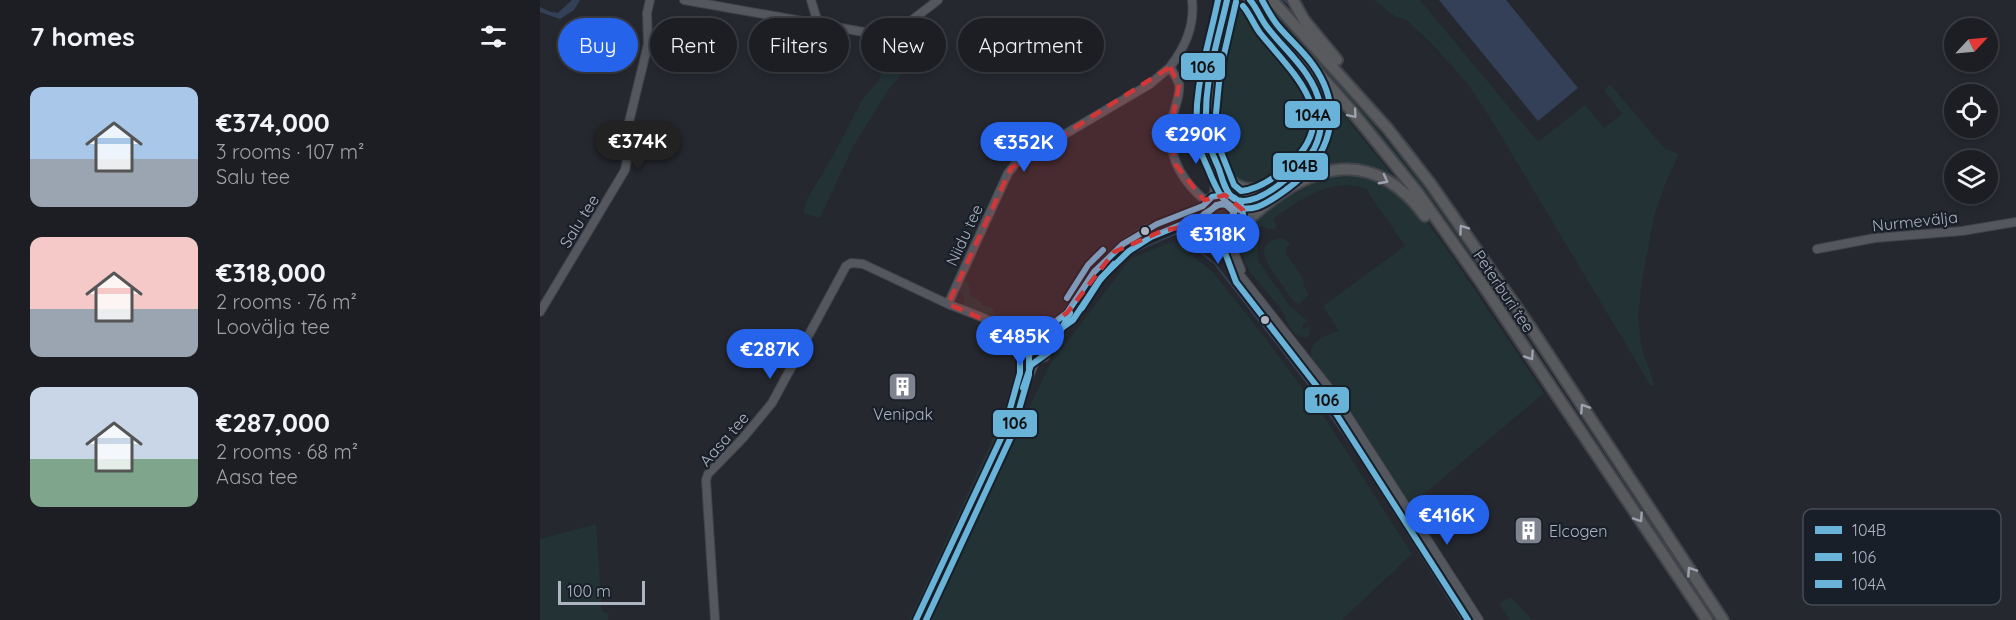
<!DOCTYPE html>
<html lang="en">
<head>
<meta charset="utf-8">
<style>
	:root { --surface:#1c1e23; --page:#25272b; --text:#f1f3f6; --muted:#a0a2a6; --line:#3a3c41; --accent:#2563eb }
	body { margin:0; font-family:Quicksand,sans-serif; background:var(--page); color:var(--text); height:100vh; display:flex; flex-direction:column; font-size:22px; white-space:nowrap }
	* { box-sizing:border-box; margin:0 }
	p { font-size:20px; color:var(--muted) }
	.icon { flex:none; width:33px; height:33px; fill:none; stroke:currentColor; stroke-width:2; stroke-linecap:round; stroke-linejoin:round }
	.map { position:relative; flex:1; overflow:hidden }
	.details { display:flex; flex-direction:column; background:var(--surface); width:540px }
	.details>* { flex:none }
	.guide { position:absolute; left:18px; top:18px; width:570px; height:54px; display:flex; gap:12px }
	.needle { width:39px; rotate:64deg }
	.controls { position:absolute; left:1404px; top:18px; display:grid; gap:12px }
	.controls a { display:grid; place-items:center; width:54px; height:54px; border-radius:50%; background:var(--surface); box-shadow:0 3px 9px #0003,0 0 0 2px var(--line); font-size:30px }
	.scale { position:absolute; left:18px; bottom:15px; width:87px; box-sizing:border-box; padding-left:6px; border:3px solid #adb4c2; border-top:0; font-size:16px; line-height:21px; white-space:nowrap; color:#adb4c2; -webkit-text-stroke:4px #191f29; paint-order:stroke }
	.price { position:absolute; translate:-50% -51px; padding:0 14px; border-radius:21px; background:var(--accent); color:#fff; font-size:20px; line-height:39px; filter:drop-shadow(0 2px 3px #0008) }
	.price::after { content:''; position:absolute; left:50%; top:36px; width:18px; height:14px; margin-left:-9px; background:inherit; clip-path:polygon(0 0,100% 0,50% 100%) }
	.price.current { background:#222; color:#fff }
	ul { padding:0; list-style:none }
	li { display:flex; align-items:center; gap:18px; height:150px; padding:0 30px }
	li span { display:grid; place-items:center; flex:none; width:168px; height:120px; border-radius:12px; color:#555 }
	li>.icon { margin-inline-start:auto }
	span .icon { width:72px; height:72px; fill:#fffc; stroke-width:1 }
	li b { font-size:26px }
	h2 { display:flex; justify-content:space-between; align-items:center; height:72px; padding:0 30px; font-size:26px }
	.tag { padding:0 21px; border-radius:27px; background:var(--surface); box-shadow:0 3px 9px #0003,0 0 0 2px var(--line); font-size:21px; line-height:54px }
	.tag.current { background:var(--accent); color:#fff }
	main { display:flex; flex:1; min-height:0 }
	.map>svg:first-child { display:block }
</style>
</head>
<body>
<main>
<section class="details">
<h2>7 homes<svg class="icon" aria-label="filters" viewBox="0 0 24 24"><path d="M4 7h16M4 17h16"/><circle cx="9" cy="7" r="2"/><circle cx="15" cy="17" r="2"/></svg></h2>
<ul>
<li><span style="background:linear-gradient(#a9c7e8 60%,#9aa5b1 0)"><svg class="icon" aria-label="home" viewBox="0 0 24 24"><path d="M3 11l9-7 9 7M6 9v11h12V9"/></svg></span><div><b>€374,000</b><p>3 rooms · 107 m²</p><p>Salu tee</p></div></li>
<li><span style="background:linear-gradient(#f6c9c9 60%,#9aa5b1 0)"><svg class="icon" aria-label="home" viewBox="0 0 24 24"><path d="M3 11l9-7 9 7M6 9v11h12V9"/></svg></span><div><b>€318,000</b><p>2 rooms · 76 m²</p><p>Loovälja tee</p></div></li>
<li><span style="background:linear-gradient(#c9d6e8 60%,#7fa58c 0)"><svg class="icon" aria-label="home" viewBox="0 0 24 24"><path d="M3 11l9-7 9 7M6 9v11h12V9"/></svg></span><div><b>€287,000</b><p>2 rooms · 68 m²</p><p>Aasa tee</p></div></li>
</ul>
</section>
<div class="map">
<svg width="1476" height="620" viewBox="0 0 1476 620">
	<rect width="100%" height="100%" fill="#25282f"/>
	<path fill="#223235" d="M696 0C721 25 751 51 768 82 781 105 781 135 766 156 761 162 751 167 744 172 739 177 732 183 726 185 705 191 686 178 678 160 662 119 683 44 692 2L697 5 694 1Z
		M718 0H723L801 84 897 202 947 270 1179 620H1174C1033 406 900 183 718 0Z
		M834 0H880L998 142 1045 105 1064 128 1082 114 1064 90 1070 84 1125 149 1139 154 1126 182 1114 216 1102 282 1098 319 1102 349 1115 386 1110 385 957 129 930 87 896 48 866 19 856 17Z
		M368 39 380 53 348 90 313 147 280 218 263 213 267 199 295 152 322 100 338 81 358 46Z
		M776 82 863 188C849 181 828 168 812 165 779 160 751 184 724 201L722 198C747 182 772 169 783 139Z
		M826 175 851 187 884 218 916 262 1004 393 871 505 802 398 771 357C769 340 786 335 799 331L783 306 865 246 826 189C790 176 761 200 733 219L737 225 735 229H728L722 226 716 229C721 241 715 251 719 262L749 305 768 321 762 325 764 329 770 326 769 336 764 338 755 334 745 320 746 318 741 309 709 271 700 249H695C698 223 755 185 779 177 790 172 813 175 826 175Z
		M664 216a18 18 0 1 1 36 0a18 18 0 1 1-36 0Z
		M652 225 662 230 683 254 676 258 654 240 645 226Z
		M741 238 746 240 750 244 746 249V253L765 282 763 285 769 294 759 305C751 300 746 290 740 282 729 267 710 244 741 238Z
		M634 241 672 271 719 330 785 418 872 554 802 620H386L510 364 591 258Z
		M426 281 429 285 430 295 442 303V305L453 308 456 320 424 306 423 295 418 291 422 283Z
		M485 344a11 11 0 1 1 22 0a11 11 0 1 1-22 0Z
		M473 339C488 358 466 412 458 433L372 620H369L464 414 475 376V352Z
		M56 524 62 612 69 613 68 620H0V539Z
		M970 597 993 620H970L959 604Z"/>
	<path fill="#334057" d="M32 0H40L34 10 20 19 0 12V7L11 12 18 13Z
		M899 0H966L1038 88 998 121Z"/>
	<g fill="none" stroke-linecap="round" stroke-linejoin="round">
		<path stroke="#334057" stroke-width="1.5" d="M743 0 747 3 745 0
			M649 228 656 229 677 252
			M560 278C584 254 610 245 641 232L643 238 675 264 767 383 815 451 922 620"/>
		<defs>
			<path id="minor" d="M144 0 346 36 354 34 398 0
				M271 0 278 23
				M652 0C655 26 645 47 630 67 633 72 637 78 639 84 641 93 635 106 633 116 625 151 639 179 666 201
				M670 146 684 183 691 196
				M660 216a22 22 0 1 1 44 0a22 22 0 1 1-44 0Z
				M672 197C680 183 668 167 667 152 663 101 677 50 687 0
				M693 235V250L701 270
				M673 236 693 266 793 393 939 620
				M582 249C605 239 635 219 662 223
				M1277 249 1335 238 1422 231 1476 222
				M0 312 85 170 88 154 89 122 108 44 107 13 110 0
				M464 327 489 330
				M480 343C470 325 427 312 408 304L468 173 476 163 610 84 630 67
				M481 350 491 359H499L505 357 530 312
				M472 415 496 360
				M463 434 480 373V343L484 334 492 329H501L512 324 527 313 554 272 583 244 607 229 663 206
				M175 620 166 480 168 474 203 438 232 403 306 266 311 263 323 264 408 304
				M376 620 464 431"/>
			<path id="highway" d="M710 0 768 61 810 109 878 193 943 285 1167 620
				M732 0 848 129 890 183 991 328 1183 620
				M753 0 764 20 797 60
				M677 166C693 187 702 191 730 189
				M697 200C714 202 725 192 738 183 795 146 794 99 749 51
				M701 227C759 169 827 138 885 216"/>
		</defs>
		<use href="#minor" stroke="#404349" stroke-width="10"/>
		<use href="#highway" stroke="#41444b" stroke-width="14"/>
		<use href="#minor" stroke="#54575e" stroke-width="8"/>
		<use href="#highway" stroke="#595a5e" stroke-width="10"/>
		<defs>
			<path id="bus-1" d="M687 0C677 45 660 93 668 139 670 150 675 159 679 169 682 178 685 192 693 198 714 213 764 167 774 149 781 135 783 120 780 105 774 73 746 52 727 27 720 18 717 8 710 0
				M483 388 491 365 509 352 530 313
				M376 620 463 434 480 373V343L484 334 492 329H501L512 324 527 313 554 272 583 244 617 224 663 206 672 197C678 196 685 194 691 196 709 203 706 233 687 237 683 238 677 237 673 236L662 223"/>
			<path id="bus-2" d="M678 0C669 45 651 95 658 141 660 154 667 165 671 176 678 191 683 205 700 210
				M684 204C712 215 725 205 747 189 790 158 806 111 773 65 763 51 750 40 739 27 732 19 727 9 722 0
				M386 620 471 437 489 375V345L491 340 516 332 533 320 561 278 589 251 611 237 667 214 676 205 685 204 694 212V220L684 232V250L696 282 786 398 928 620"/>
			<path id="bus-3" d="M696 2 680 72 675 124 681 152 694 185 701 191C719 189 736 177 749 165 805 116 752 73 720 33 714 25 710 14 703 6
				M680 204 688 205 693 211 692 224C678 234 675 220 664 214Z
				M527 298 548 265 563 250
				M542 308 560 280 574 264
				M507 336 502 347 489 354 490 340Z"/>
		</defs>
		<use href="#bus-1" stroke="#191f29" stroke-width="10"/>
		<use href="#bus-2" stroke="#191f29" stroke-width="10"/>
		<use href="#bus-3" stroke="#191f29" stroke-width="10"/>
		<use href="#bus-1" stroke="#69b3d9" stroke-width="6"/>
		<use href="#bus-2" stroke="#69b3d9" stroke-width="6"/>
		<use href="#bus-3" stroke="#69b3d9" stroke-width="6"/>
	</g>
	<defs><path id="oneway-chevron" d="M-2-3.5L2.5 0L-2 3.5" fill="none" stroke-width="1.6" stroke-linecap="round" stroke-linejoin="round" transform="scale(1.5)"/></defs>
	<g stroke="#9ca2ae">
		<use href="#oneway-chevron" transform="translate(813 114) rotate(50)"/>
		<use href="#oneway-chevron" transform="translate(844 180) rotate(28)"/>
		<use href="#oneway-chevron" transform="translate(923 229) rotate(-125)"/>
		<use href="#oneway-chevron" transform="translate(990 356) rotate(56)"/>
		<use href="#oneway-chevron" transform="translate(1044 408) rotate(-123)"/>
		<use href="#oneway-chevron" transform="translate(1099 518) rotate(56)"/>
		<use href="#oneway-chevron" transform="translate(1151 571) rotate(-123)"/>
	</g>
	<path fill="#d23637" fill-opacity="0.2" stroke="#d23637" stroke-width="4.5" stroke-dasharray="12 8" stroke-linejoin="round" d="M630 67 639 85 630 134 636 165 664 200 685 195 703 210 701 227 686 238 673 236 662 223 622 231 574 252 527 313 501 329 459 326 408 304 471 168Z"/>
	<defs>
		<symbol id="building-square" viewBox="-11 -11 22 22"><rect x="-9" y="-9" width="18" height="18" rx="4" fill="#7d838f" stroke="#191f29"/><path d="M-4-6H4V6H1V3H-1V6H-4ZM-2.5-4.3h1.7v1.8h-1.7ZM.8-4.3h1.7v1.8H.8ZM-2.5-1h1.7V.8h-1.7ZM.8-1h1.7V.8H.8Z" fill="#fff"/></symbol>
	</defs>
	<g fill-rule="evenodd">
		<use href="#building-square" x="346" y="370" width="33" height="33"/>
		<use href="#building-square" x="972" y="514" width="33" height="33"/>
	</g>
	<g fill="#adb4c2" stroke="#191f29" stroke-width="2">
		<circle cx="605" cy="231" r="5"/>
		<circle cx="725" cy="320" r="5"/>
	</g>
	<g text-anchor="middle" dominant-baseline="central" stroke-width="4.5" stroke-linejoin="round" paint-order="stroke">
		<g font-size="16" fill="#adb4c2" stroke="#191f29">
			<text transform="translate(39 221) rotate(-58)">Salu tee</text>
			<text transform="translate(1375 221) rotate(-6)">Nurmevälja</text>
			<text transform="translate(424 235) rotate(-65)">Niidu tee</text>
			<text transform="translate(964 291) rotate(56)">Peterburi tee</text>
			<text transform="translate(184 439) rotate(-49)">Aasa tee</text>
		</g>
		<g font-size="16" fill="#adb4c2" stroke="#191f29">
			<text x="363" y="414">Venipak</text>
			<text x="1009" y="531" text-anchor="start">Elcogen</text>
		</g>
	</g>
	<rect x="1263" y="509" width="198" height="96" rx="9" fill="#191f29" stroke="#454c57" stroke-width="1.5"/>
	<rect x="1275" y="526" width="27" height="8" fill="#69b3d9"/>
	<rect x="1275" y="553" width="27" height="8" fill="#69b3d9"/>
	<rect x="1275" y="580" width="27" height="8" fill="#69b3d9"/>
	<g font-size="16" fill="#adb4c2">
		<text x="1312" y="536">104B</text>
		<text x="1312" y="563">106</text>
		<text x="1312" y="590">104A</text>
	</g>
	<g stroke="#191f29" stroke-width="2">
		<rect x="640" y="52" width="46" height="29" rx="6" fill="#69b3d9"/>
		<rect x="744" y="100" width="57" height="29" rx="6" fill="#69b3d9"/>
		<rect x="732" y="152" width="57" height="29" rx="6" fill="#69b3d9"/>
		<rect x="764" y="386" width="46" height="28" rx="6" fill="#69b3d9"/>
		<rect x="452" y="409" width="46" height="29" rx="6" fill="#69b3d9"/>
	</g>
	<g font-size="16" text-anchor="middle" font-weight="bold" fill="#111">
		<text x="663" y="73">106</text>
		<text x="773" y="121">104A</text>
		<text x="760" y="172">104B</text>
		<text x="787" y="406">106</text>
		<text x="475" y="429">106</text>
	</g>
</svg>
<div class="controls">
<a><svg class="needle" viewBox="-14 -14 28 28"><path d="M0-13l5 13h-10z" fill="#e53935"/><path d="M0 13l5-13h-10z" fill="#a0a2a6"/></svg></a>
<a><svg class="icon" aria-label="locate" viewBox="0 0 24 24"><circle cx="12" cy="12" r="6"/><path d="M12 2v4M12 18v4M2 12h4M18 12h4"/></svg></a>
<a><svg class="icon" aria-label="layers" viewBox="0 0 24 24"><path d="M12 4l9 5-9 5-9-5zM3 14l9 5 9-5"/></svg></a>
</div>
<div class="scale">100 m</div>
<b class="price" style="left:656px;top:165px">€290K</b>
<b class="price current" style="left:98px;top:172px">€374K</b>
<b class="price" style="left:484px;top:173px">€352K</b>
<b class="price" style="left:678px;top:265px">€318K</b>
<b class="price" style="left:480px;top:367px">€485K</b>
<b class="price" style="left:230px;top:380px">€287K</b>
<b class="price" style="left:907px;top:546px">€416K</b>
<div class="guide">
<a class="tag current">Buy</a>
<a class="tag">Rent</a>
<a class="tag">Filters</a>
<a class="tag">New</a>
<a class="tag">Apartment</a>
</div>
</div>
</main>
</body>
</html>
